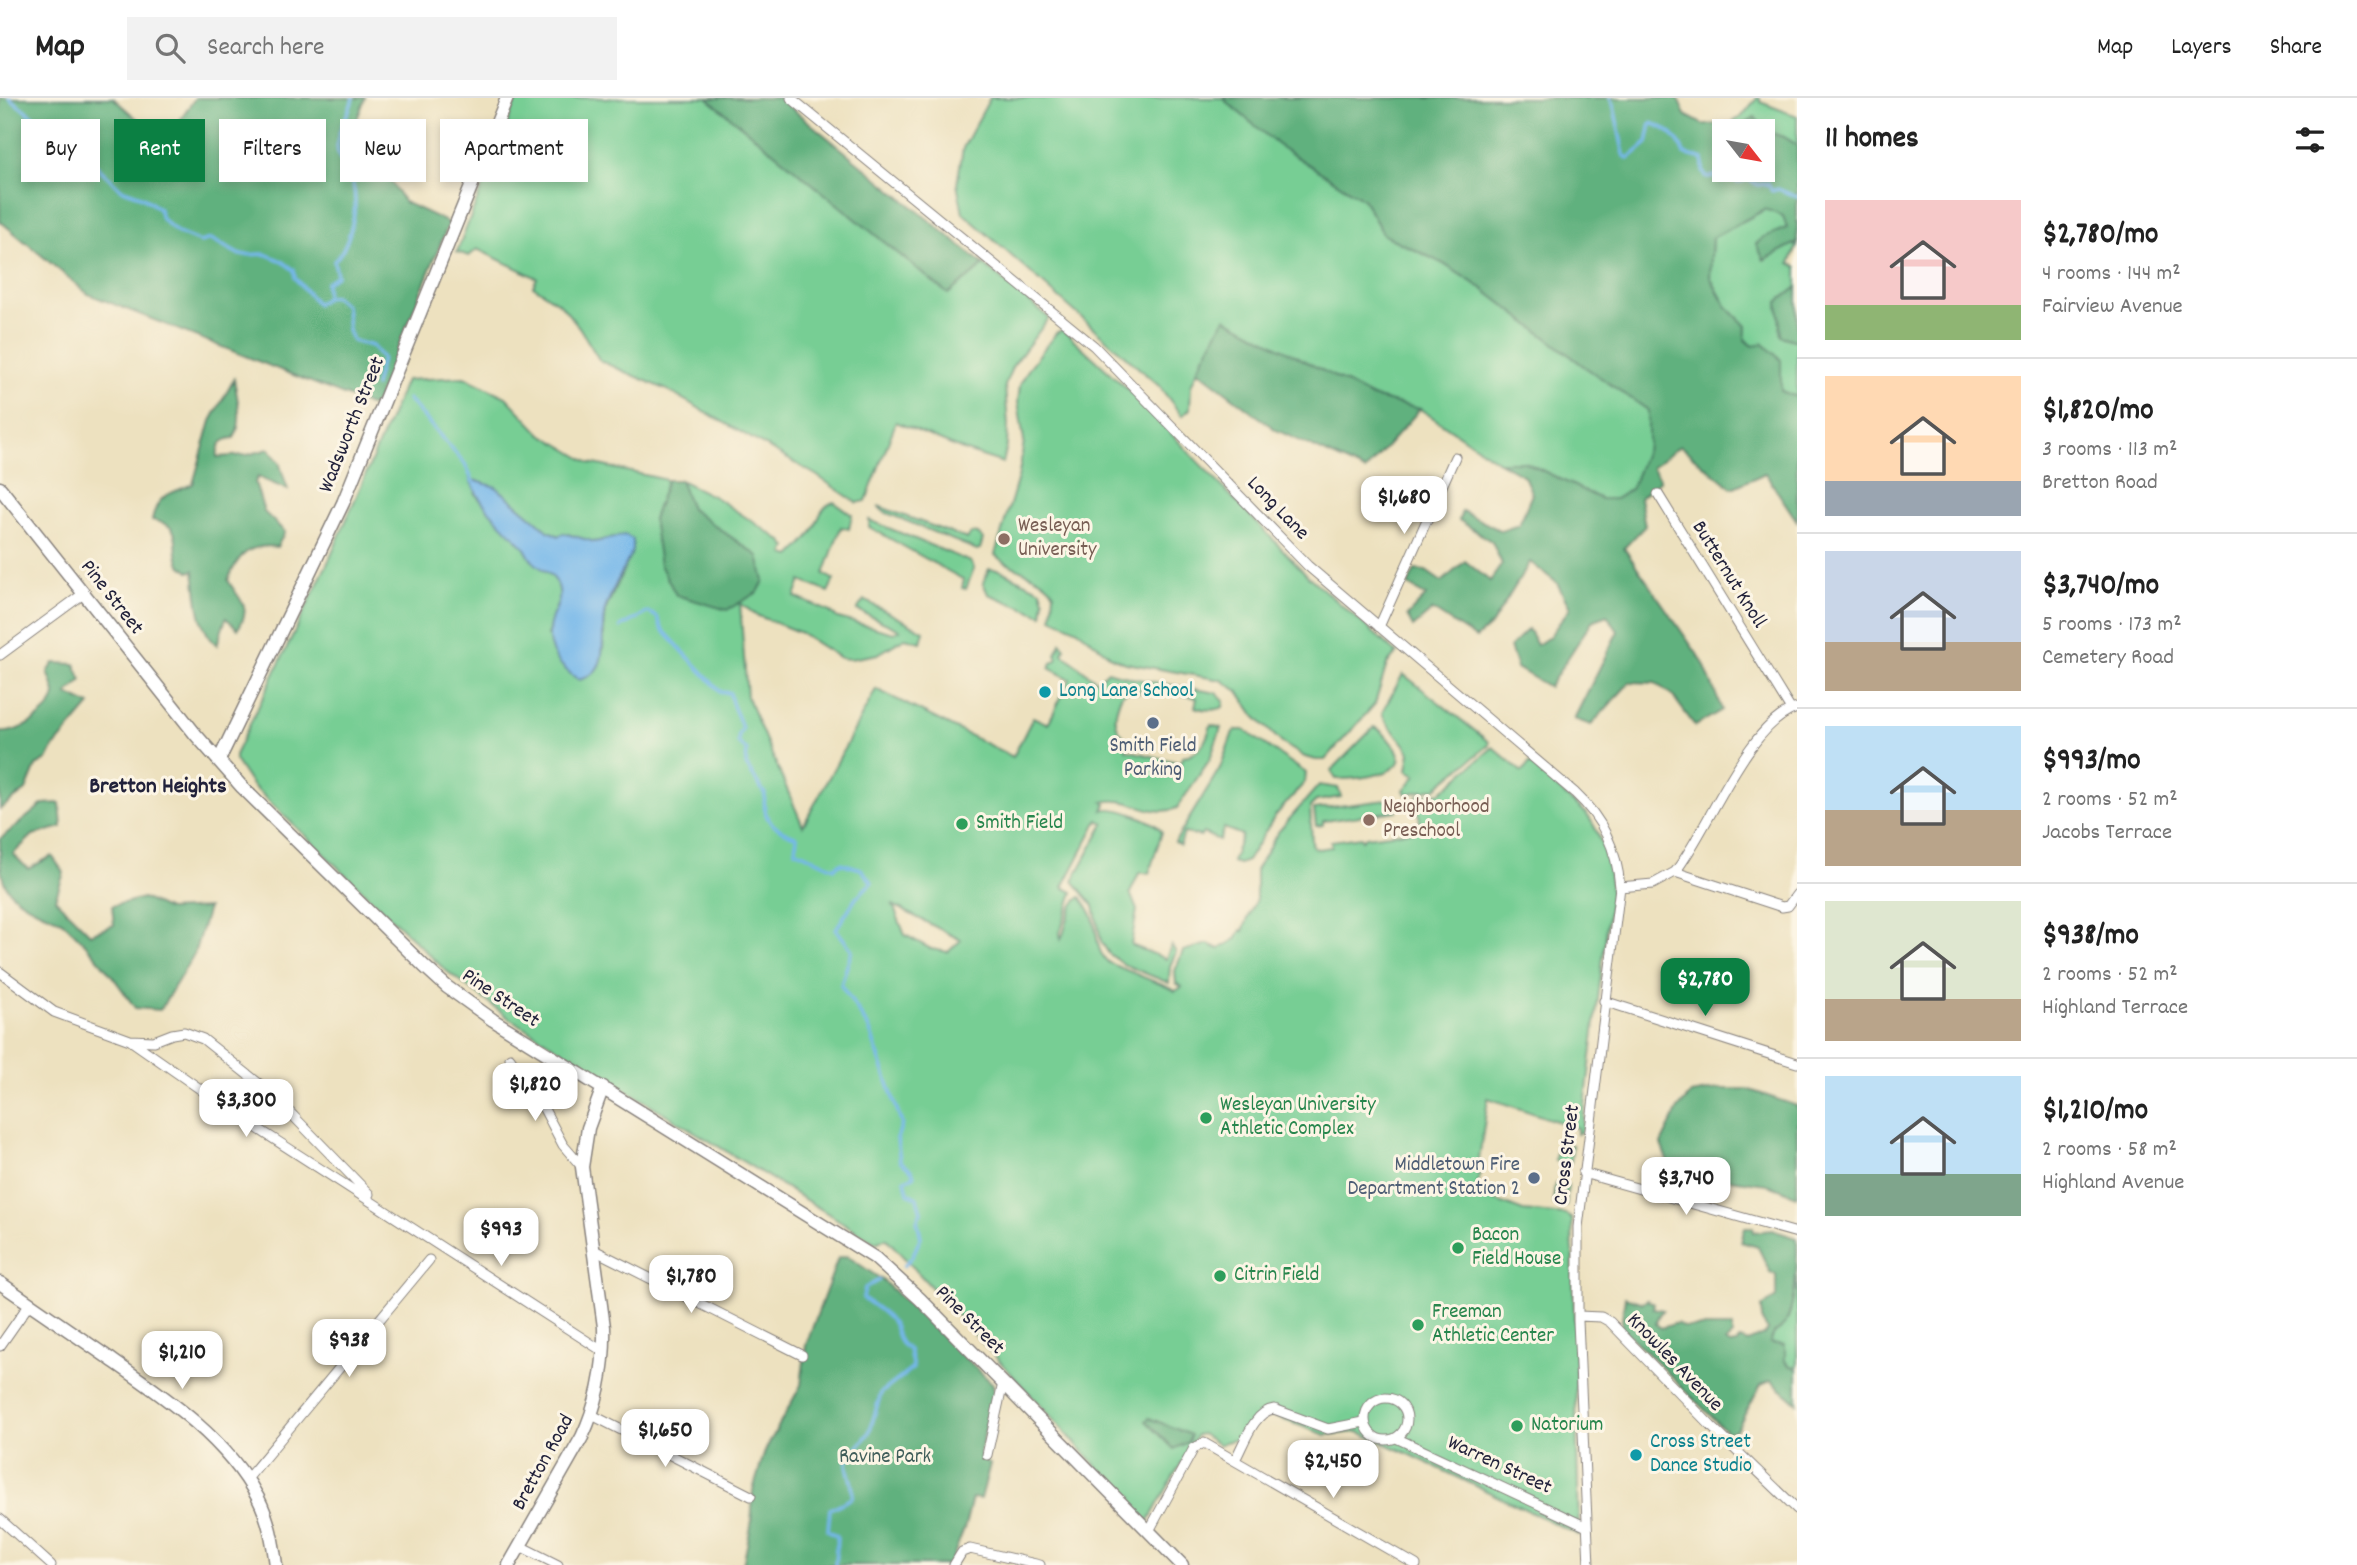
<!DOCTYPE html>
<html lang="en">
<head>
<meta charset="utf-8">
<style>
	:root { --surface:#fff; --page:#f2f2f2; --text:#222; --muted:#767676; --line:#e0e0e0; --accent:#0b8043 }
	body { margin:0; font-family:Dekko,sans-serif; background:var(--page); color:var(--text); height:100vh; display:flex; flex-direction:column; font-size:26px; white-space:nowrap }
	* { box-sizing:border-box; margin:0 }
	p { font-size:23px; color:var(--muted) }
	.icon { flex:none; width:38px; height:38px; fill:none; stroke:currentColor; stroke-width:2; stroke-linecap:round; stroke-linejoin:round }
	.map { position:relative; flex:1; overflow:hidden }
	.side { display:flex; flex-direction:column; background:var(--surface); width:560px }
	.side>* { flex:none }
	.hud { position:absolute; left:21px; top:21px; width:665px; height:63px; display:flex; gap:14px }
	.needle { width:46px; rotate:121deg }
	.tools { position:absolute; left:1712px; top:21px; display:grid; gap:14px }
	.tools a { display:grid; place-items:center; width:63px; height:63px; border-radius:0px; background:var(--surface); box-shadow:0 4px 10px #0003; font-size:35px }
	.price { position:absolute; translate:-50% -60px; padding:0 16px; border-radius:14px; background:#fff; color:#222; font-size:23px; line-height:46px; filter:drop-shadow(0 2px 4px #0008) }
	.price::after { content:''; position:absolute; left:50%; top:42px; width:21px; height:16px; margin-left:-10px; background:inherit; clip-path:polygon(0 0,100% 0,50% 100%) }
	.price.current { background:var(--accent); color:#fff }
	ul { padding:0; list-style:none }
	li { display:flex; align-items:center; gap:21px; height:175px; padding:0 28px }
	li+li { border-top:2px solid var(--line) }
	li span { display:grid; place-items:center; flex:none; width:196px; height:140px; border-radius:0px; color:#555 }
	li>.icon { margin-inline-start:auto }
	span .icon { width:84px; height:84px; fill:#fffc; stroke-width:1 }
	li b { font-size:30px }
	h2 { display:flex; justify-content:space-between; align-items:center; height:84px; padding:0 28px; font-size:30px }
	.pill { padding:0 24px; border-radius:0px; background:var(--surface); box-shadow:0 4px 10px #0003; font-size:24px; line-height:63px }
	.pill.current { background:var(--accent); color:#fff }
	header { display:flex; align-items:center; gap:42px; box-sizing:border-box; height:98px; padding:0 35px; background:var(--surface); border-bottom:2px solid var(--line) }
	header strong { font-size:33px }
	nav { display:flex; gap:38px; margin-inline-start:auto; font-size:24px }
	.search { width:490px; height:63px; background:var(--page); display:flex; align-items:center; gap:18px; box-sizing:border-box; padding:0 24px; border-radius:0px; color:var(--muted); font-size:26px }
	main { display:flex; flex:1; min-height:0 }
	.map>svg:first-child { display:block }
</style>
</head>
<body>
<header>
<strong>Map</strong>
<div class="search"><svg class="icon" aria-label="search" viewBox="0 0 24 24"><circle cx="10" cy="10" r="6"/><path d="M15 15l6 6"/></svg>Search here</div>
<nav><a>Map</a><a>Layers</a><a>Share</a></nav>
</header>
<main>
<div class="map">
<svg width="1797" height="1467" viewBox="0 0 1797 1467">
	<rect width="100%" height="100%" fill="#fcf5e5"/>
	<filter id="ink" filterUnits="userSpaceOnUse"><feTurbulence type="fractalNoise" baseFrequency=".0143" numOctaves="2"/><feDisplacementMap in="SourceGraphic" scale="14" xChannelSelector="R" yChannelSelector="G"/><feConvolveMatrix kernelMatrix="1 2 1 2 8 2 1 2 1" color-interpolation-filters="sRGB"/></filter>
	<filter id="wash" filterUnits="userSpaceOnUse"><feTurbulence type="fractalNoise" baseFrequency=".00686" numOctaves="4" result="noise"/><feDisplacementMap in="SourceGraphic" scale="28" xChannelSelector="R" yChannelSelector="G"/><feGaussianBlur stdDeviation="1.57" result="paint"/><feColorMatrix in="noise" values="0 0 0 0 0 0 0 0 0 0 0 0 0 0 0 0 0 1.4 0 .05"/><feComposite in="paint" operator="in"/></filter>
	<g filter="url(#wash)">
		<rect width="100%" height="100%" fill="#ede1bf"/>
		<path fill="#77ce94" stroke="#4c7868" stroke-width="2" fill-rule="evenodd" d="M517 0H707L948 195 984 167 1049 220 1012 269 1005 288 1008 327 1007 347 1003 365 963 352 896 324 866 403 857 405 816 377 665 291 600 263 579 229 561 207 533 188 537 180 477 151 469 158 457 154Z
			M990 0H1222L1278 47 1363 101 1384 137 1442 165 1483 191 1585 269 1648 312V347L1631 391 1615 401H1601L1525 364H1499L1420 311 1204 257 1191 288 1190 311 1182 318 1159 288 963 115 957 86 963 50Z
			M1757 0H1760V4L1797 18V47L1784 39 1764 33 1755 20 1734 33H1726L1724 30 1742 18Z
			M1766 111 1783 118 1787 130 1764 139 1797 148 1790 165 1797 169V189L1778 204 1781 238 1797 243V299L1781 293 1752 248 1745 241 1746 228 1726 208 1710 179 1712 140Z
			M1063 232 1134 297 1309 479 1397 555 1387 566 1375 606 1325 662H1316L1305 659 1282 645 1255 618 1238 593 1221 582 1126 565 1113 560 1078 532 1052 520 1054 495C1042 475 1012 473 995 457L1019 376 1024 343 1018 304 1020 287 1029 270 1057 234Z
			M464 279 506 299 540 335 590 365 667 382 653 421 758 458 691 411 680 382 715 399 782 443 787 449 784 456 791 458C798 451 805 444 811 436 819 425 819 408 834 404L852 417 849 431 841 429 824 476 834 482 828 494 801 483 795 499 828 513 838 520 894 535 900 532 857 512 864 502 924 533 921 544 905 540 878 556 850 561 840 560 801 535 756 517 740 505 747 599 803 728 876 591 1013 659 1033 619 1048 626 1070 581 1049 570 1052 565 1058 561 1056 556 1061 545 1065 550 1062 555 1097 583 1108 573 1131 580 1217 595 1224 603 1223 609C1217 613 1202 612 1195 609L1197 600 1141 587 1139 595 1129 593 1122 596C1114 614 1111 630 1128 642L1126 652 1181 665 1183 658C1202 655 1206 643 1211 627L1221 630 1210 661 1177 710C1152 721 1129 697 1103 704L1106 706 1103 712C1115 707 1157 723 1162 734L1149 775H1139L1130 795 1137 812 1131 847 1166 861 1171 847 1176 854 1170 868 1169 885 1125 867 1109 856 1101 843 1094 808 1073 783 1104 726 1098 722 1063 789 1073 794 1060 835 1061 841C1068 828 1067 807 1081 799 1086 806 1093 815 1094 824 1098 840 1096 854 1109 865L1172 891 1175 893 1182 889 1176 885 1175 873 1183 853 1208 846 1219 851 1236 841 1241 832 1243 833 1256 801V772L1278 734 1319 687 1338 690 1341 699 1316 703 1310 709 1312 744 1313 749 1318 751 1332 749 1331 743 1361 739 1362 742 1366 739 1414 733 1420 725 1417 698 1441 694 1493 649 1522 674 1530 665 1571 703C1600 719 1608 764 1611 794L1582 1033 1577 1036V1030L1488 1000 1477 1075 1480 1076 1477 1091 1480 1092 1479 1096 1523 1113 1566 1117 1572 1121 1579 1437 1407 1355 1359 1334 1326 1337 1273 1318 1252 1323 1240 1342C1235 1341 1223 1344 1219 1347L1202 1336 1197 1337 1148 1424 886 1140 876 1145 509 920 444 871 251 686 235 662V657L330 460 406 282ZM496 389 548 433 559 438 564 435 595 444 625 437 633 452 605 513 603 551 547 538 560 497 558 486 553 479 532 462 526 451 475 396ZM893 807 961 842 948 854 931 851 905 837Z
			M878 408 967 441 971 435 978 436 983 441 980 451 977 452 884 414Z
			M869 422 971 464 974 470 966 491 962 490 964 482 869 429Z
			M989 471 999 472 1041 492 1044 502 1042 517 988 496 983 485Z
			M1403 576 1489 644V647L1436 690 1406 696 1404 692 1416 677 1407 672 1410 655C1404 640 1386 630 1382 615Z
			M1374 629C1382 631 1388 641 1394 648 1419 678 1352 681 1336 681L1331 673Z
			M1237 632H1244L1306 675 1305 684 1275 718 1247 763 1239 766 1232 764 1242 737 1224 730 1219 742 1203 735 1201 738 1184 735 1180 747 1175 744 1220 670 1233 634Z
			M1394 701 1397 713 1323 723V727L1316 728 1314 711Z
			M1560 1047H1572L1571 1064 1555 1063 1556 1055 1561 1054Z
			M1555 1086 1568 1087 1567 1095 1560 1091 1556 1097 1559 1101 1567 1099 1566 1108 1553 1106Z
			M1797 1179V1305L1759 1271Z"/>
		<path fill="#61b17e" stroke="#426a5c" stroke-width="2" d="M0 0H113L165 45 195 0H365L355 27 404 104 449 125 374 309 88 196 0 123Z
			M707 0H779L984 167 948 196Z
			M1222 0H1678L1685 17 1704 27 1722 26 1726 33H1724V72H1762V33H1734L1755 19 1764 33 1784 39 1797 47V148L1794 146 1764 162 1756 146 1764 139 1787 130 1783 118 1765 111 1712 140 1710 179 1726 208 1746 228 1745 242 1752 248 1763 245 1781 262V293L1797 299V423L1765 375 1732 390 1680 348 1652 369 1660 382 1640 400 1645 428 1624 450 1704 566 1722 612 1695 628 1672 597 1655 585 1630 584 1591 627 1574 621 1618 533 1607 517 1592 523 1549 589 1517 570 1510 549 1528 531 1537 547 1549 539 1570 510 1557 485 1530 464 1492 526 1476 540 1433 512 1413 529 1407 518 1426 498 1408 487 1415 472 1426 473 1442 484 1465 463 1490 483 1502 466 1492 444 1459 422 1462 413 1501 433 1519 427 1532 396 1524 378 1499 364H1525L1601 401H1615L1631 391 1648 347V312L1585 269 1483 191 1442 165 1384 137 1363 101 1278 47Z
			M1797 189V243L1781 238 1778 204Z
			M1225 220 1372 299 1420 311 1365 373 1276 332 1197 272Z
			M234 281C237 300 244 323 234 340 221 341 219 346 217 359L247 357 269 351 279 364 288 392 258 379 255 384 264 414 285 434 277 449C249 445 238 457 228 482 239 503 253 507 238 531L226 520 217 547C197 532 197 495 194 472L189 474C186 471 182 469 180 466 170 447 188 429 152 422 157 396 171 395 193 386L211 323Z
			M667 382H680L691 411 758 458 764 483 758 494 727 512 676 497 660 467 653 421Z
			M54 565 75 566 82 582 67 596 90 607 53 650 47 662 36 668 26 692 0 711V634C16 637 55 615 55 595 54 589 50 580 48 574Z
			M60 705 62 729 33 737 13 756 28 771 52 758 64 775 55 801 90 836 114 827 112 808 143 800 168 812 208 810 194 856 160 912 135 910C115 880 92 851 65 826 59 820 49 818 41 814 0 795 0 783 0 741L43 706Z
			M1719 991H1747L1797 1008V1098L1766 1086 1671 1073 1661 1046 1678 1011 1691 996Z
			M1745 1129H1753L1754 1134 1772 1132 1797 1140C1797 1166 1797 1229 1774 1235L1770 1245 1785 1247V1263L1791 1268 1797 1270V1305L1771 1283 1761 1287 1736 1332 1727 1334 1621 1229 1625 1199 1643 1205 1647 1202 1654 1205 1653 1210 1663 1212 1658 1218 1656 1226 1661 1230 1677 1225 1683 1229H1732V1237L1726 1244 1730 1247 1736 1246 1740 1241 1748 1244 1765 1236 1768 1232 1762 1223V1209L1776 1199V1177L1770 1174 1758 1149 1741 1144Z
			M847 1158 881 1181 993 1286 994 1295 980 1354 981 1360 990 1366 981 1401 972 1400 965 1428 950 1467H743L751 1428 753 1392 765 1353 801 1287 806 1247 838 1160Z
			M1149 1320 1191 1337 1188 1344 1174 1351 1146 1323Z"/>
		<path fill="#75b7ea" stroke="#4c6c92" stroke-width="2" d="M470 381 496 389 548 433 559 438 563 435 595 444 625 437 633 441V452C624 471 611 492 605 512 598 538 614 573 579 582 556 567 542 546 552 519 557 509 562 499 558 488 554 475 540 472 532 462 528 458 527 452 523 448 504 427 480 409 470 381Z"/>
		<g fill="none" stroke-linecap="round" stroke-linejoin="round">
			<path stroke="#75b7ea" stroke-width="3.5" d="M9 0 88 60 121 91 143 99 159 111 162 121 178 135 200 144 211 141 240 157 265 156 282 163 294 172 295 180 317 206 326 200 334 198 346 208 348 233 353 243 372 248 382 260 375 288
				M1610 0 1614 9 1624 57 1628 61 1647 45 1651 25C1667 30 1679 40 1684 56L1703 61V73L1706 79C1716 79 1723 74 1733 76L1734 81 1738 85 1748 81 1758 87 1768 85 1772 93 1778 91 1797 99
				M326 200V185L337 177 334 163C350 148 359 108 353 87 348 72 337 63 337 46 338 30 350 15 353 0
				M408 301 465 366 473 384
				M621 529 648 514 657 519 662 531 721 594 730 595C731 610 740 618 742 632L739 635 738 645 747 652 746 667 765 696C761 724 774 730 797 739L795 752 834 770 841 765 861 771 872 784 856 800 836 831 852 852 841 887 869 930 902 1026 897 1040 900 1063 912 1073 914 1078 905 1082 908 1095 917 1100 921 1114 917 1123 921 1139 913 1157 904 1168
				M835 1467 837 1438 828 1432 830 1411 852 1400C855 1384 847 1379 847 1363L869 1335 881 1295 913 1270 909 1252C896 1243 900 1242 894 1228 888 1216 874 1208 863 1200L865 1190 879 1182"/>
		</g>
	</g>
	<g filter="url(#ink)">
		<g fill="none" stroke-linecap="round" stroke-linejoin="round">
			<defs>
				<path id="street" d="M791 0 1094 248 1308 468 1575 695C1603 721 1617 751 1620 789L1578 1129V1223L1589 1467
					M1658 396 1791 612
					M1379 529 1455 359
					M0 557 83 496
					M1675 774 1782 809 1788 808 1797 796
					M1620 789 1653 786 1675 774C1708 733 1747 625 1797 610
					M0 874 54 914 130 942 154 943 172 936 184 934 203 941 272 996 369 1096
					M1604 903 1797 965
					M130 942 243 1021 604 1254
					M510 960 544 1011 563 1047 582 1069
					M1583 1075 1797 1135
					M592 1151 802 1257
					M1578 1218 1601 1219 1610 1224 1711 1328 1797 1411
					M0 1248 30 1205
					M1365 1321a21 21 0 1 1 42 0a21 21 0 1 1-42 0Z
					M592 1317 751 1398
					M1396 1340 1587 1429
					M987 1357 1003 1285
					M1235 1362C1244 1346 1254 1313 1274 1311L1328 1331 1364 1324
					M247 1381 429 1162
					M0 1421 51 1467
					M1149 1433 1194 1350 1204 1345 1416 1467
					M520 1448 558 1467
					M954 1467 962 1454 970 1451 1040 1467"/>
				<path id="secondary" d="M0 390 196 637 242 689 424 868 447 889 493 922 875 1160 920 1201 1182 1467
					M219 662 343 405 507 0
					M0 1185C35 1209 71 1234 106 1258 162 1297 226 1339 258 1400 269 1421 273 1444 276 1467
					M509 1467 582 1339C599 1303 605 1268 604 1229L582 1069 588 1030 603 989"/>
			</defs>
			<use href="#street" stroke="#88827d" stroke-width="11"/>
			<use href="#secondary" stroke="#88827d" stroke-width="15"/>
			<use href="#street" stroke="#fff" stroke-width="9"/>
			<use href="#secondary" stroke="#fff" stroke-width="12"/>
		</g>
	</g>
	<g fill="#8d6e63" stroke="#fcf5e5" stroke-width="2.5">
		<circle cx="1004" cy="441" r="7"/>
		<circle cx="1369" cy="722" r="7"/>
	</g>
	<g fill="#0f9aa8" stroke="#fcf5e5" stroke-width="2.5">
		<circle cx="1045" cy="594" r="7"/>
		<circle cx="1636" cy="1357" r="7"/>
	</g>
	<g fill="#5c6f8a" stroke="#fcf5e5" stroke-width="2.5">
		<circle cx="1153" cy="625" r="7"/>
		<circle cx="1534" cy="1080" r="7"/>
	</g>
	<g fill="#2e9e5b" stroke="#fcf5e5" stroke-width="2.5">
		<circle cx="962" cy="726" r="7"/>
		<circle cx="1206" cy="1020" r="7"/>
		<circle cx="1458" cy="1150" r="7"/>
		<circle cx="1220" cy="1178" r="7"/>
		<circle cx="1418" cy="1227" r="7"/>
		<circle cx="1517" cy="1328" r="7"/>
	</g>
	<g text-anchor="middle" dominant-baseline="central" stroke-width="6" stroke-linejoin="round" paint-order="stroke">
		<g font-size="21" fill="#22223b" stroke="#fcf5e5">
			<text transform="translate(353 327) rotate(-68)">Wadsworth Street</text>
			<text transform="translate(1277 411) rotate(46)">Long Lane</text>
			<text transform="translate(1728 477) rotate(58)">Butternut Knoll</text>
			<text transform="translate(111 500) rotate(52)">Pine Street</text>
			<text transform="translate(500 901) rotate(34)">Pine Street</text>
			<text transform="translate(1568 1057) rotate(-83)">Cross Street</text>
			<text transform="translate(969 1223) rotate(45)">Pine Street</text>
			<text transform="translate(1674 1265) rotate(46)">Knowles Avenue</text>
			<text transform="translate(544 1365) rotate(-61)">Bretton Road</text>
			<text transform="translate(1499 1368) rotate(25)">Warren Street</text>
		</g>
		<g font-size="21" fill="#785e54" stroke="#fcf5e5" text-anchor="start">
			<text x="1018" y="429">Wesleyan<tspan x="1018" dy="24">University</tspan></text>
			<text x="1383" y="710">Neighborhood<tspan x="1383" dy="24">Preschool</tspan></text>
		</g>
		<g font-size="21" fill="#0d838f" stroke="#fcf5e5" text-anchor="start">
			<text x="1059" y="594">Long Lane School</text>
			<text x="1650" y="1345">Cross Street<tspan x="1650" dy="24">Dance Studio</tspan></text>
		</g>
		<g font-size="21" fill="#4e5e75" stroke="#fcf5e5">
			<text x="1153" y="649">Smith Field<tspan x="1153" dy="24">Parking</tspan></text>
			<text x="1520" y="1068" text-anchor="end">Middletown Fire<tspan x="1520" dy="24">Department Station 2</tspan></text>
		</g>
		<g font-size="21" fill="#27864d" stroke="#fcf5e5" text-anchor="start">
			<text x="976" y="726">Smith Field</text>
			<text x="1220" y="1008">Wesleyan University<tspan x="1220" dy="24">Athletic Complex</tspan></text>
			<text x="1472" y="1138">Bacon<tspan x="1472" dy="24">Field House</tspan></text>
			<text x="1234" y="1178">Citrin Field</text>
			<text x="1432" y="1215">Freeman<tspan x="1432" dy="24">Athletic Center</tspan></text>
			<text x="1531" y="1328">Natorium</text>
		</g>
		<g font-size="21" fill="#405e5a" stroke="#fcf5e5">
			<text x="885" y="1360">Ravine Park</text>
		</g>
		<g font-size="23" font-weight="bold" fill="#22223b" stroke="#fcf5e5">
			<text x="158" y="689">Bretton Heights</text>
		</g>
	</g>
</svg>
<div class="tools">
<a><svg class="needle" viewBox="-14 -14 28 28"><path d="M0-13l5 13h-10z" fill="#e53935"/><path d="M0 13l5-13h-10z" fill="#767676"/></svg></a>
</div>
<b class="price" style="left:1404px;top:438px">$1,680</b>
<b class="price current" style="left:1705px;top:920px">$2,780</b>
<b class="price" style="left:535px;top:1025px">$1,820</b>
<b class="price" style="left:246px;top:1041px">$3,300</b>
<b class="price" style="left:1686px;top:1119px">$3,740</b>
<b class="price" style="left:501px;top:1170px">$993</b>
<b class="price" style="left:691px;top:1217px">$1,780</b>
<b class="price" style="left:349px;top:1281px">$938</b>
<b class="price" style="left:182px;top:1293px">$1,210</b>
<b class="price" style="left:665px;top:1371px">$1,650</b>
<b class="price" style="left:1333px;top:1402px">$2,450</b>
<div class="hud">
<a class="pill">Buy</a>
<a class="pill current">Rent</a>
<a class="pill">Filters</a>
<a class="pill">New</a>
<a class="pill">Apartment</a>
</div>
</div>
<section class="side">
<h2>11 homes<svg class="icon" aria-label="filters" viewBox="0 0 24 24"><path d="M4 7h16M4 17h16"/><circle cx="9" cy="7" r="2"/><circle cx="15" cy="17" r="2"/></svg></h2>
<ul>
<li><span style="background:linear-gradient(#f6c9c9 75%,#8fb573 0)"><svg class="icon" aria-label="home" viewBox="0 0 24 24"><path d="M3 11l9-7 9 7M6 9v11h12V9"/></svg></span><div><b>$2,780/mo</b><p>4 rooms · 144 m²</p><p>Fairview Avenue</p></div></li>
<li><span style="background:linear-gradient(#ffd9b3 75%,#9aa5b1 0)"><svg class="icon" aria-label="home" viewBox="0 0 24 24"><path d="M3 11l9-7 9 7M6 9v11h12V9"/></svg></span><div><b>$1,820/mo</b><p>3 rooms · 113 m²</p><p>Bretton Road</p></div></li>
<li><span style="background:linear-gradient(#c9d6e8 65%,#b9a48a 0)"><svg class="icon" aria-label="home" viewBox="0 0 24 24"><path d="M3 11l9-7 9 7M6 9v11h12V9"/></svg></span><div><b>$3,740/mo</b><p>5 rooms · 173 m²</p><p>Cemetery Road</p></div></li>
<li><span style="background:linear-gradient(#bfe0f5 60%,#b9a48a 0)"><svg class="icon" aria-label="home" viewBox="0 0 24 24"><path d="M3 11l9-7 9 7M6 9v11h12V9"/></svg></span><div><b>$993/mo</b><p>2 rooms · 52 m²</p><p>Jacobs Terrace</p></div></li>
<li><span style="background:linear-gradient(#dfe7d0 70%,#b9a48a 0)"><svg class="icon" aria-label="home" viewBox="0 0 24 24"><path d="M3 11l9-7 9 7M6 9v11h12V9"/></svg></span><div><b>$938/mo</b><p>2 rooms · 52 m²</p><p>Highland Terrace</p></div></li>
<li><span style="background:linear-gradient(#bfe0f5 70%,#7fa58c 0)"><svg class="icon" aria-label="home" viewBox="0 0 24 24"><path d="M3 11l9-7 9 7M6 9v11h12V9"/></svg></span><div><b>$1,210/mo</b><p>2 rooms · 58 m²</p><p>Highland Avenue</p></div></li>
</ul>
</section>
</main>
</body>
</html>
